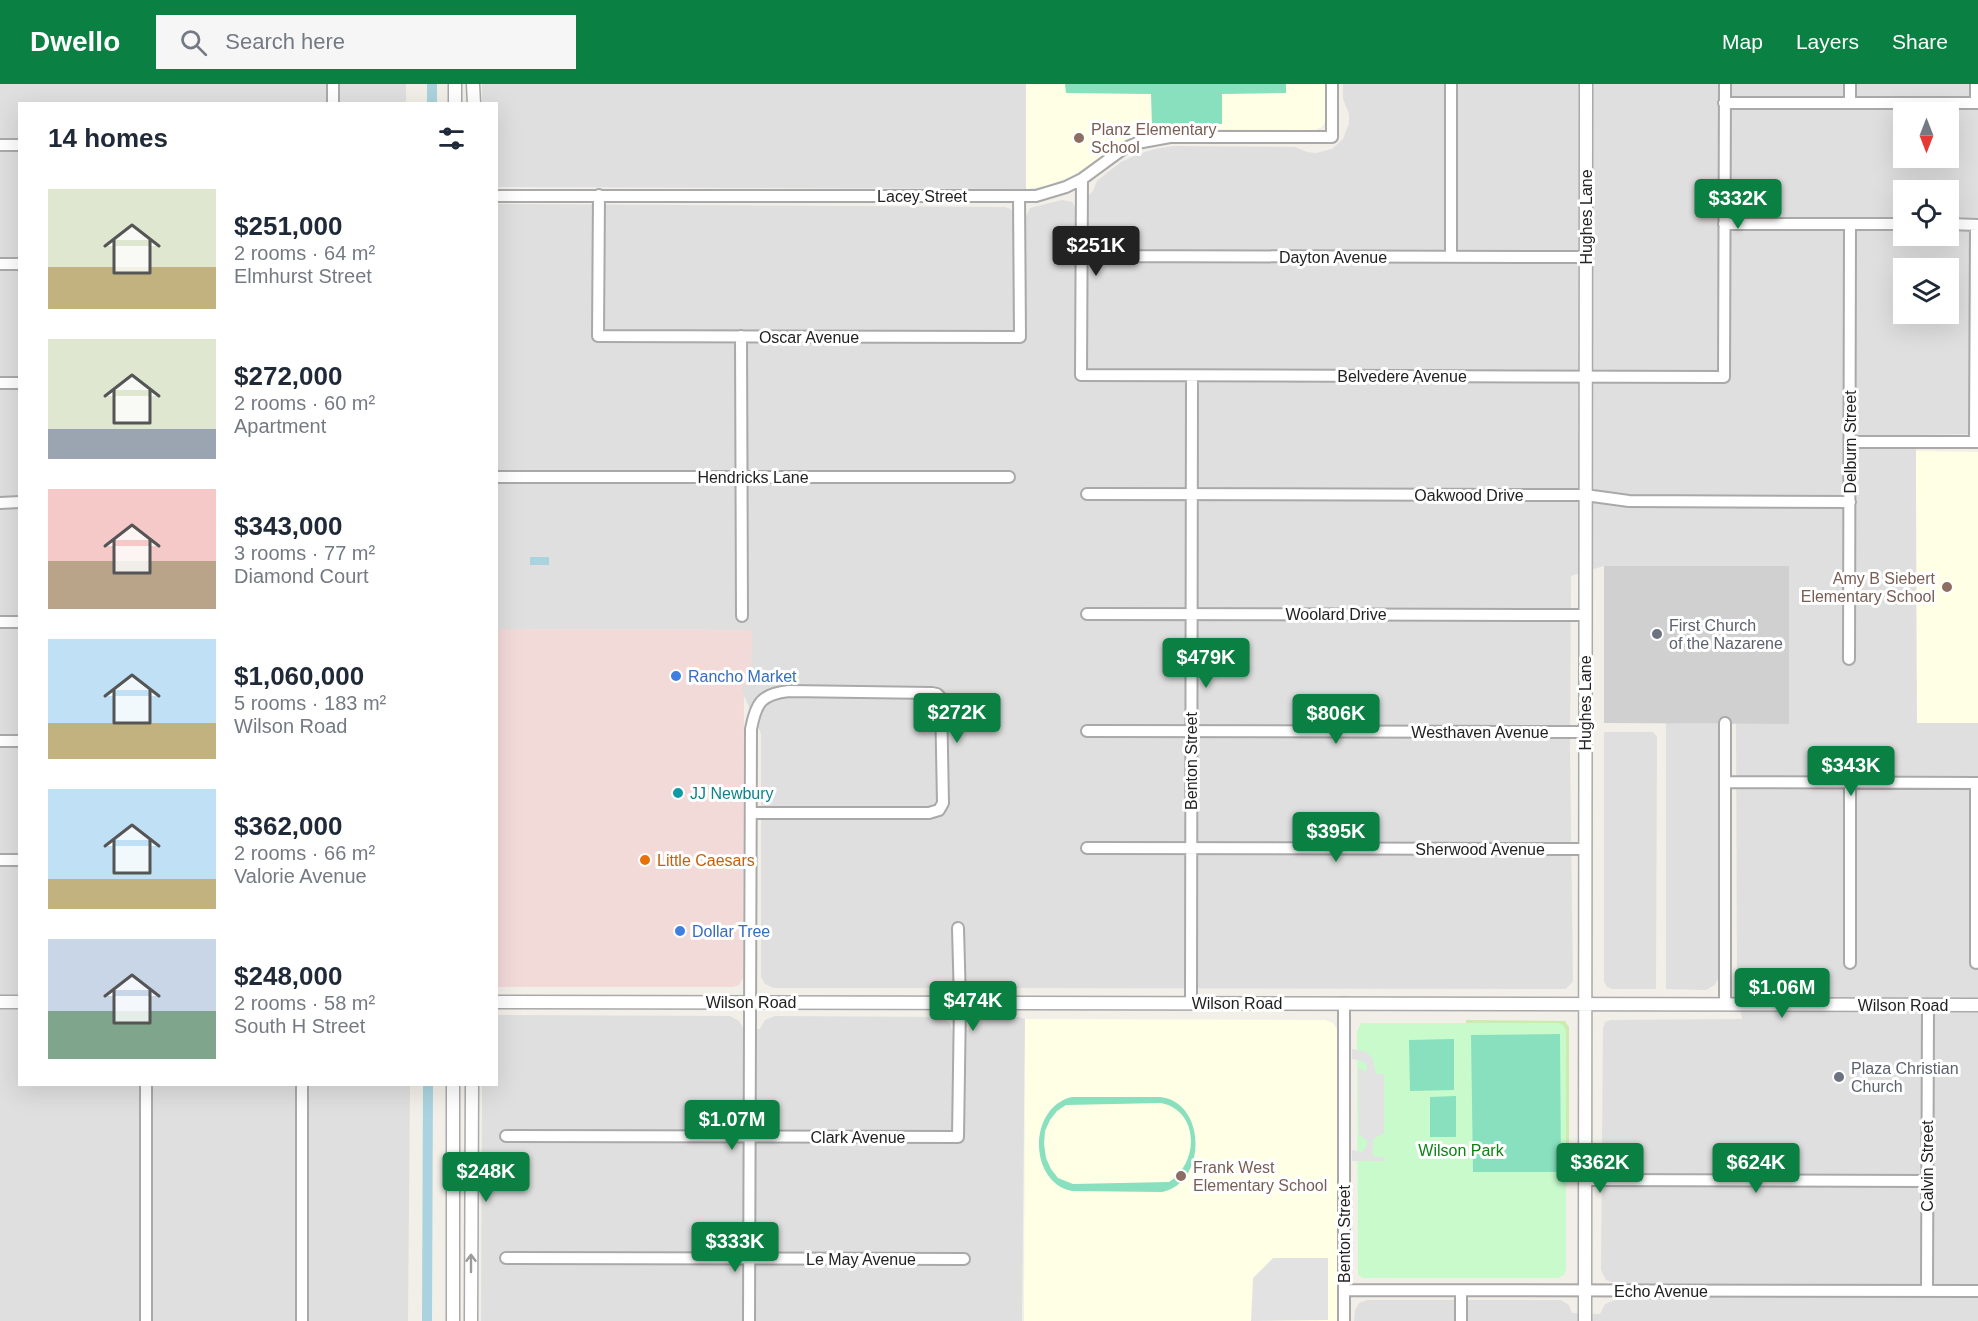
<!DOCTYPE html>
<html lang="en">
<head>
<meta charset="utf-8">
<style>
	:root { --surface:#fff; --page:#f6f6f7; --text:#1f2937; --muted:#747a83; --accent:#0b8043 }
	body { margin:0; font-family:Helvetica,sans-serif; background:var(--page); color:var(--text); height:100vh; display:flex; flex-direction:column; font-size:22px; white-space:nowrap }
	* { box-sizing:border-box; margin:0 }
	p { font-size:20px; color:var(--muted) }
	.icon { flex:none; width:33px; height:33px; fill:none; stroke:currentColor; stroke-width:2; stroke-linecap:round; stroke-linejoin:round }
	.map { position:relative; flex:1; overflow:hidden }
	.side { position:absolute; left:18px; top:18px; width:480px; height:984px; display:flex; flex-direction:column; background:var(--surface); border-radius:0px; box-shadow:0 6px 24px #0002 }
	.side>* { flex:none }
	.needle { width:39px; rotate:180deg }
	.controls { position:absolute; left:1893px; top:18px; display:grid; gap:12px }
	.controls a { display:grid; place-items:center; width:66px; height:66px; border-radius:0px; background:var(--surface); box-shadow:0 6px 24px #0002; font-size:30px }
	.price { position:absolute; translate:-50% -51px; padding:0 14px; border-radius:6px; background:var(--accent); color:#fff; font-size:20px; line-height:39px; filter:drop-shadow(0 2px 3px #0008) }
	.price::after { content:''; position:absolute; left:50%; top:36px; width:18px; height:14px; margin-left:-9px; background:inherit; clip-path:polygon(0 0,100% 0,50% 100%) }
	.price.active { background:#222; color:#fff }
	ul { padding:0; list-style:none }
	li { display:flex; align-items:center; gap:18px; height:150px; padding:0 30px }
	li span { display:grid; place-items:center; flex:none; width:168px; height:120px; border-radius:0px; color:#555 }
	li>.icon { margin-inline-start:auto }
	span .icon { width:72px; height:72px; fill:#fffc; stroke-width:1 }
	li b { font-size:26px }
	h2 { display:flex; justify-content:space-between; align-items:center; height:72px; padding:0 30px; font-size:26px }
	header { display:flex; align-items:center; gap:36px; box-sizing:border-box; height:84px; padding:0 30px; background:var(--accent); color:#fff }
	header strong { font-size:28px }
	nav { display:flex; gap:33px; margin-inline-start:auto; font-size:21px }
	.search { width:420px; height:54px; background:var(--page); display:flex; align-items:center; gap:15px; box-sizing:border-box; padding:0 21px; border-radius:0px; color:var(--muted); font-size:22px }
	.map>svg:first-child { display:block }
</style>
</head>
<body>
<header>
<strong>Dwello</strong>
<div class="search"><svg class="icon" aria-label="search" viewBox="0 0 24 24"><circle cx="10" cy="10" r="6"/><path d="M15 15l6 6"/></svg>Search here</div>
<nav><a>Map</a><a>Layers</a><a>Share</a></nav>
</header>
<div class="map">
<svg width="1978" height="1237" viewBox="0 0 1978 1237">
	<rect width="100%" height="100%" fill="#f2efe9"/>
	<path fill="#e0dfdf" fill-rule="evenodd" d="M0 0H406V19L20 20V1000L410 1001 408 1237H0Z
		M482 0H1026V105L497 103 496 20 482 19Z
		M1343 0H1978V350L1916 351 1917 639H1978V1237H1354L1355 1226 1359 1219 1367 1216H1561L1569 1221 1572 1229 1600 1230 1605 1220 1615 1216V1199L1606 1196 1601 1186 1603 944 1605 938 1611 936 1742 935 1737 901 1736 640H1789V482H1604L1571 492 1570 664 1573 897 1566 905 976 904 969 897H951L945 904H774L765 900 761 893V650L741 605 752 546 497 545V120L1005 123 1011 125 1013 130 1026 132 1030 124 1062 116 1072 118 1076 125 1093 107 1097 97 1108 88 1121 78 1138 70 1155 65 1174 62 1295 63 1307 68 1316 69 1332 65 1343 55 1349 39V30L1343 15ZM1904 28H1948V74H1904ZM1904 106H1948V152H1904ZM1904 184H1948V230H1904Z
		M1666 639 1718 640 1719 893 1715 901 1706 906 1666 905Z
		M1604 648H1653L1657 653 1656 905H1612L1607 903 1604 897Z
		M497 931 730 932 739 937 744 945H760L765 936 775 932 939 933 950 939 952 946H969L971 939 976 935 983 933H1019L1025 935 1022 1237H481L482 1001 496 1000Z"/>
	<path fill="#f2dad9" d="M497 545 752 546 751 593 741 605 744 610 743 894 739 901 733 903H497Z"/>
	<path fill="#ffffe5" d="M1026 0H1326V36L1322 43 1315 46 1181 45 1153 48 1125 57 1074 91 1047 102 1026 105Z
		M1916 367 1978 368V639H1917Z
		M1025 935 1325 936 1333 939 1338 947 1337 1237H1024Z"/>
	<path fill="#d0d0d0" d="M1604 482H1789V640L1604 639Z"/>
	<path fill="#cdebb0" d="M1466 936 1565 937 1569 943V1093H1566L1466 945Z"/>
	<path fill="#c8facc" d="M1361 939H1558L1563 941 1566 947V1185L1564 1191 1558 1194H1363L1358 1191 1357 947Z"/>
	<path fill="#88e0be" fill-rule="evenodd" d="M1065 0H1286V9L1222 10V40H1170L1152 42 1151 10 1066 9Z
		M1560 950 1561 1088H1473L1471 951Z
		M1454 955V1006L1410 1007 1409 956Z
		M1456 1012V1053H1430V1013Z
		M1072 1013H1160C1207 1018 1207 1099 1162 1108L1072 1107C1028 1098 1028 1023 1072 1013ZM1161 1019C1200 1027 1199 1079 1169 1098L1073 1100 1058 1094 1051 1085 1046 1074 1044 1060 1045 1047 1050 1036 1057 1027 1066 1021Z"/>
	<path fill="#e2e2e2" d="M1352 965 1367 968 1373 976 1376 990H1384V1049L1373 1055V1072L1384 1073 1385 1077H1352V1066L1362 1068 1367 1062V1056L1359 1051 1358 985 1360 984 1366 988 1367 985 1366 980 1362 977 1352 975Z
		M1273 1174H1328V1236L1251 1237 1253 1194Z"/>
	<path fill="#aad3df" d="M530 473H549V481H530Z"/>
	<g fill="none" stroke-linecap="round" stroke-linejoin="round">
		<path stroke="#aad3df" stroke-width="10" d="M432 20V0
			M427 1237 428 1000"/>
		<defs>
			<path id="minor" d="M333 0V20
				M1724 19H1978
				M1850 19V0
				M1976 19V0
				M0 61H20
				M1082 95 1081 291 1724 293 1725 0
				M599 111 598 252 1020 253 1019 113
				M496 112H1036L1066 103 1082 95 1123 65 1137 59 1170 53H1332V0
				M1724 140H1904
				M1948 140 1978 141
				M1081 172 1586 173
				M1451 173V0
				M0 180H20
				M741 252 742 532
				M0 299H20
				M1850 358H1978
				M1975 358 1976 141
				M496 393H1009
				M1087 410 1585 411 1629 417 1850 418
				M0 419 20 418
				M1087 530 1585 531
				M0 538H20
				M1849 575 1850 140
				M1087 647 1585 648
				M0 657H20
				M1725 698 1978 699
				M1850 699V879
				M1976 699V879
				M1087 764 1585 765
				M0 776H20
				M1191 919 1192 292
				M1725 920V639
				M506 1052 958 1053 960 918 958 844
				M1585 1096 1927 1097
				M506 1174 964 1175
				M1344 1206 1978 1207
				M1927 1207 1928 921
				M146 1237V1000
				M302 1237V1000
				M749 1237 751 645C756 619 761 610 789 607L932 609 937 610 941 614 943 719 939 726 929 729H751
				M1344 1237V919
				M1461 1237V1207"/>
			<path id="tertiary" d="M455 0V20
				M473 0 474 20
				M0 918H20
				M496 918 1978 921
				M453 1237V1000
				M471 1237 472 1000
				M1585 1237 1586 0"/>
		</defs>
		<use href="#minor" stroke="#a9a9a9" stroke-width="14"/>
		<use href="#tertiary" stroke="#a9a9a9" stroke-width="15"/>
		<use href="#minor" stroke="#fff" stroke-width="10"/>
		<use href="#tertiary" stroke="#fff" stroke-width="12"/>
	</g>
	<defs><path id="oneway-shaft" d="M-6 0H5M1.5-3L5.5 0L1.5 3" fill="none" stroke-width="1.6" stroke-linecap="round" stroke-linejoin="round" transform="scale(1.5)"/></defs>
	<use stroke="#9c9c9c" href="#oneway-shaft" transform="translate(471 1179) rotate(-90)"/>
	<g fill="#8d6e63" stroke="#fff" stroke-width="2">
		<circle cx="1079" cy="54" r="6"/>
		<circle cx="1947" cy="503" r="6"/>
		<circle cx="1181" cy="1092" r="6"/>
	</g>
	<g fill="#6b7280" stroke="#fff" stroke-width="2">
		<circle cx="1657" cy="550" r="6"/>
		<circle cx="1839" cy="993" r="6"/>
	</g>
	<g fill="#3f7fe0" stroke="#fff" stroke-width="2">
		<circle cx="676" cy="592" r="6"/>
		<circle cx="680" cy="847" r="6"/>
	</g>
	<circle fill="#0f9aa8" stroke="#fff" stroke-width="2" cx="678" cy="709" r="6"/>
	<circle fill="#e8710a" stroke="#fff" stroke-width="2" cx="645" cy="776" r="6"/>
	<g text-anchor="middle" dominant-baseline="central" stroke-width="6" stroke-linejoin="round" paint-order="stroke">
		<g font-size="16" fill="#785e54" stroke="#fff" text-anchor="start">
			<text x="1091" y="45">Planz Elementary<tspan x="1091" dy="18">School</tspan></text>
			<text x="1935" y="494" text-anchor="end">Amy B Siebert<tspan x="1935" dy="18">Elementary School</tspan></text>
			<text x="1193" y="1083">Frank West<tspan x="1193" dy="18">Elementary School</tspan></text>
		</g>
		<g font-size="16" fill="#222" stroke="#fff">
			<text x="922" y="112">Lacey Street</text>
			<text transform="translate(1586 133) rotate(-90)">Hughes Lane</text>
			<text x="1333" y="173">Dayton Avenue</text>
			<text x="809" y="253">Oscar Avenue</text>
			<text x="1402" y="292">Belvedere Avenue</text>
			<text transform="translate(1850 358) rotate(-90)">Delburn Street</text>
			<text x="753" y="393">Hendricks Lane</text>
			<text x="1469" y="411">Oakwood Drive</text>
			<text x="1336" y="530">Woolard Drive</text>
			<text transform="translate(1585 619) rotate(-90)">Hughes Lane</text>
			<text x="1480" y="648">Westhaven Avenue</text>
			<text transform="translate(1191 677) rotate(-90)">Benton Street</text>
			<text x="1480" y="765">Sherwood Avenue</text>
			<text x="751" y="918">Wilson Road</text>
			<text x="1237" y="919">Wilson Road</text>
			<text x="1903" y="921">Wilson Road</text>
			<text x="858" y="1053">Clark Avenue</text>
			<text transform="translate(1927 1082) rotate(-90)">Calvin Street</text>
			<text transform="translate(1344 1150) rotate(-90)">Benton Street</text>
			<text x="861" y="1175">Le May Avenue</text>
			<text x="1661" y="1207">Echo Avenue</text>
		</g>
		<g font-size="16" fill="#5b616d" stroke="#fff" text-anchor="start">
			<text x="1669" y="541">First Church<tspan x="1669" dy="18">of the Nazarene</tspan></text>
			<text x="1851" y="984">Plaza Christian<tspan x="1851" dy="18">Church</tspan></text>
		</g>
		<g font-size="16" fill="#366cbe" stroke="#fff" text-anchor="start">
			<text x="688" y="592">Rancho Market</text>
			<text x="692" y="847">Dollar Tree</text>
		</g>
		<g font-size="16" fill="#0d838f" stroke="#fff" text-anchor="start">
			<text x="690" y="709">JJ Newbury</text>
		</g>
		<g font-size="16" fill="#c56008" stroke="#fff" text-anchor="start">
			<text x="657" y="776">Little Caesars</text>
		</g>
		<g font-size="16" fill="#0c8416" stroke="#fff">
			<text x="1461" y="1066">Wilson Park</text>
		</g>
	</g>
</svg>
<div class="controls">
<a><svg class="needle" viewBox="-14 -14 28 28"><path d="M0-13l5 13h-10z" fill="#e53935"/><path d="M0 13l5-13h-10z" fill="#747a83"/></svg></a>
<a><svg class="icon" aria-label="locate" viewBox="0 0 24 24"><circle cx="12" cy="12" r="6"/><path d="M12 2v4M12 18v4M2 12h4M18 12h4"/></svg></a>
<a><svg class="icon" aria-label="layers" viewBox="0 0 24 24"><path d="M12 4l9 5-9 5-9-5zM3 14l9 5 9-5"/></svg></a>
</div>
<b class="price" style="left:1738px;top:146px">$332K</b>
<b class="price active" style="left:1096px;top:193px">$251K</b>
<b class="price" style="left:1206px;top:605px">$479K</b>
<b class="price" style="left:957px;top:660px">$272K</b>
<b class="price" style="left:1336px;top:661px">$806K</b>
<b class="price" style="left:1851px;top:713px">$343K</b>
<b class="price" style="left:1336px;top:779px">$395K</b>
<b class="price" style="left:1782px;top:935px">$1.06M</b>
<b class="price" style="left:973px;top:948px">$474K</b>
<b class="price" style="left:732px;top:1067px">$1.07M</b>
<b class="price" style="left:1600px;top:1110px">$362K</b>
<b class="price" style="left:1756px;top:1110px">$624K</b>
<b class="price" style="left:486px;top:1119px">$248K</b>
<b class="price" style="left:735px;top:1189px">$333K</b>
<section class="side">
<h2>14 homes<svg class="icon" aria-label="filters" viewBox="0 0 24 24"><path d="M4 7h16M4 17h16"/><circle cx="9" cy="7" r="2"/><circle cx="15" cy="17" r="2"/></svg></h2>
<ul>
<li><span style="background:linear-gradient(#dfe7d0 65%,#c2b280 0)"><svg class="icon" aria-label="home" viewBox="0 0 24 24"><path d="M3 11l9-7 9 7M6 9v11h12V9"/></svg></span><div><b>$251,000</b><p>2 rooms · 64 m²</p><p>Elmhurst Street</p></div></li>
<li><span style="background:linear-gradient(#dfe7d0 75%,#9aa5b1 0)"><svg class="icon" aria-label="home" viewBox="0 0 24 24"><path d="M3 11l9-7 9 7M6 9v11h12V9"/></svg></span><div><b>$272,000</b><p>2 rooms · 60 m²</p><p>Apartment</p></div></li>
<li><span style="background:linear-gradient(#f6c9c9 60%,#b9a48a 0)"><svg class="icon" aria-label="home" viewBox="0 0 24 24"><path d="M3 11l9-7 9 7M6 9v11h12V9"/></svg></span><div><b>$343,000</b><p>3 rooms · 77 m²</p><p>Diamond Court</p></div></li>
<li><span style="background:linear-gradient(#bfe0f5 70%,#c2b280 0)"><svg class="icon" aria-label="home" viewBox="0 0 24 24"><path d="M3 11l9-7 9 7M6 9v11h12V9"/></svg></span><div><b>$1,060,000</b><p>5 rooms · 183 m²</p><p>Wilson Road</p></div></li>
<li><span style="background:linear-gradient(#bfe0f5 75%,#c2b280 0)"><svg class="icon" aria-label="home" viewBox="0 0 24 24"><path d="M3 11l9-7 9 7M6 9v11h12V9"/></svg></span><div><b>$362,000</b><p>2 rooms · 66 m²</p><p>Valorie Avenue</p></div></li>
<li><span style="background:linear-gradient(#c9d6e8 60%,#7fa58c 0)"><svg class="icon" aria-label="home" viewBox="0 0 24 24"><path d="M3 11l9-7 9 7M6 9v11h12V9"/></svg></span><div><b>$248,000</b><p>2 rooms · 58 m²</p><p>South H Street</p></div></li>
</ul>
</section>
</div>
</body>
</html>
